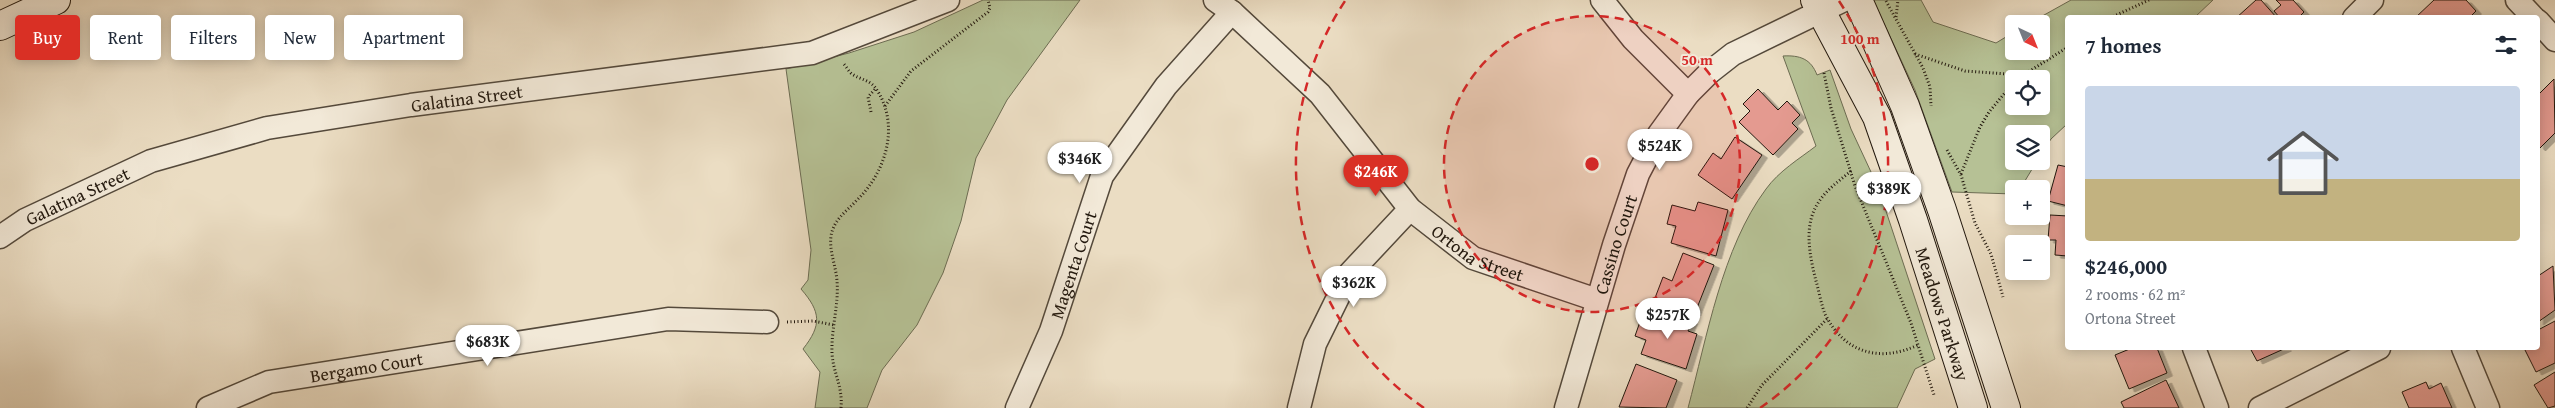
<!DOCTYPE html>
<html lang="en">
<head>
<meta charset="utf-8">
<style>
	:root { --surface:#fff; --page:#f6f6f7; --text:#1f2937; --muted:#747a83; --line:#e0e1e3; --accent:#d93025 }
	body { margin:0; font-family:"Gentium Book Plus",serif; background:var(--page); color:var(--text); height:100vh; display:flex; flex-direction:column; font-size:19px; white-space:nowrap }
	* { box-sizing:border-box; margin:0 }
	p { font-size:16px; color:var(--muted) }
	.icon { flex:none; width:28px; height:28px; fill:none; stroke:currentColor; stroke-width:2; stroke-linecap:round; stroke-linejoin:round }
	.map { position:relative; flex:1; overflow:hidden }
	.drawer { position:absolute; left:2065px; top:15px; width:475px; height:335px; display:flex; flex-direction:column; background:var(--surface); border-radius:5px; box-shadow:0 2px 12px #0003 }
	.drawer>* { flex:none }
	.guide { position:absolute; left:15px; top:15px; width:475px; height:45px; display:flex; gap:10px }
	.needle { width:32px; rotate:137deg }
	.fabs { position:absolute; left:2005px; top:15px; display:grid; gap:10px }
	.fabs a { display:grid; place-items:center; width:45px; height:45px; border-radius:5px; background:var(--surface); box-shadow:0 2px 12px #0003; font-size:25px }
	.price { position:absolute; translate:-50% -42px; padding:0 11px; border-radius:18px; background:#fff; color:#222; font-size:16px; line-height:32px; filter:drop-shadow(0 1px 2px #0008) }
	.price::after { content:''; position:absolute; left:50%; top:30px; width:15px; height:11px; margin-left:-8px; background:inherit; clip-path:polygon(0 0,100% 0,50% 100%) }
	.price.on { background:var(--accent); color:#fff }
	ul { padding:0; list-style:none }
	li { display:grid; align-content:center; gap:10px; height:265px; padding:0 20px }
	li+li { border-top:1px solid var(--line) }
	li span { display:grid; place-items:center; height:155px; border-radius:5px; color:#555 }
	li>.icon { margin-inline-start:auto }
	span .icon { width:90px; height:90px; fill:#fffc; stroke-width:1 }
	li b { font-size:21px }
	h2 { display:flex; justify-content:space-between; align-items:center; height:60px; padding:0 20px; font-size:21px }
	.chip { padding:0 18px; border-radius:5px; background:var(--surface); box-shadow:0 2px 12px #0003; font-size:18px; line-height:45px }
	.chip.on { background:var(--accent); color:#fff }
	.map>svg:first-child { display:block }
</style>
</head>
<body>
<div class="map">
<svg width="2555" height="408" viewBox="0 0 2555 408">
	<defs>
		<filter id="shadow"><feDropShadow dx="5.5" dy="3" stdDeviation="0" flood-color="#0004"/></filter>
	</defs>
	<rect width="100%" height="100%" fill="#ebddc3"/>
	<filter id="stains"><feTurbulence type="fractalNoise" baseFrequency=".004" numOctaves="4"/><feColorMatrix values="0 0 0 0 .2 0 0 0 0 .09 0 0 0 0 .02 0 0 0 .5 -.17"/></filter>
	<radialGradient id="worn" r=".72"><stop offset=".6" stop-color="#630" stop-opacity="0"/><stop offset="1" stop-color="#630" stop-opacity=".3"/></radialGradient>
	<path fill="#b6c195" stroke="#6c6c52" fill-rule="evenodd" d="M983 0H1080L1007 100 976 158 961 221 943 273 917 325 882 370 867 408H815L820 372 803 349C822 325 821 312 801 289L808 280 811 250 786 69 849 53 914 32Z
		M1873 0H1921L1933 22 1996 43 2014 32V51H2041V24H2028L2071 0H2213L2195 17 2068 18 2067 124 2051 139 2041 154V134H2014V161H2037L2020 189H2014V194L1952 192 1915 90ZM2014 79H2041V106H2014Z
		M1783 56C1800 55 1811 59 1817 75L1830 70 1851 129 1878 187 1935 359 1915 369 1897 408H1688C1707 337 1722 248 1766 189 1779 171 1799 159 1816 146Z"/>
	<path fill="#e49a90" stroke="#22180e" filter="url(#shadow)" d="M2256 0H2261L2277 18H2236Z
		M2276 0H2293L2304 12 2298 18H2280L2274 11 2281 5Z
		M2434 0H2466L2476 11 2469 18H2415Z
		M2554 79 2555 133 2540 148 2538 146V95Z
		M1758 89 1778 110 1787 101 1800 115 1792 123 1798 129 1773 155 1739 122 1750 111 1743 104Z
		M1735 137 1762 155 1732 199 1698 175 1713 153 1721 159Z
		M2058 165 2068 167V206L2048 201Z
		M1698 202 1728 210 1716 256 1671 243 1676 226 1667 224 1672 205 1695 211Z
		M2050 215 2068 216V256L2055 255 2056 240H2048Z
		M1683 253 1714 265 1695 313 1655 298 1663 277 1672 281Z
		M2553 266 2555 310 2538 322V276Z
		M1673 314 1692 321 1688 331 1697 334 1686 369 1641 354 1646 340 1635 336 1642 316 1669 325Z
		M2555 321V363L2536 372 2524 348H2538V330Z
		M2132 348H2157L2167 373 2129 389 2115 355Z
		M2250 348H2286L2257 361Z
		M1636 364 1677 380 1666 408 1619 407Z
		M2555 372V406L2548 408 2534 385Z
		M2166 380 2179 408H2124L2121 402Z
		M2426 382 2429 389 2441 383 2452 408H2409L2402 392Z"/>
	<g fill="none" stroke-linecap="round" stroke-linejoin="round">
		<defs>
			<g id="street">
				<path id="s1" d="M1215 0 1232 12 1320 94 1410 209 1473 258 1597 300"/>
				<path d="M1602 0 1633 39 1688 94"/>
				<path d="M2517 0 2534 18"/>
				<path d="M2354 18 2372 0"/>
				<path d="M2538 21 2555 40"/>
				<path id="s2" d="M0 237 25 220 151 161 267 128 411 105 812 53 948 0"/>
				<path d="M2194 348 2217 408"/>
				<path d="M2463 348 2488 408"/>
				<path id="s3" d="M208 408 269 382 668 319 767 322"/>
				<path id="s4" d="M1017 408 1051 331 1102 176 1166 86 1232 12"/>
				<path d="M1299 408 1315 344 1350 273 1410 209"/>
				<path id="s5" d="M1566 408 1614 245 1638 174 1659 134 1688 94 1710 72 1733 54 1844 0"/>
				<path d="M2260 408 2379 348"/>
			</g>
			<g id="secondary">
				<path id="s6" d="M1815 0 1877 117 1913 220 1973 408"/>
				<path d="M1858 0 1905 106 1942 210 2006 408"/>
				<path d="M0 26 56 0"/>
			</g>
		</defs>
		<use href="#street" stroke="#54493b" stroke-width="25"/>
		<use href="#secondary" stroke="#22180e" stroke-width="30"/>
		<path stroke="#22180e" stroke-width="3" stroke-dasharray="1 2.5" stroke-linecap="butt" d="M1886 1 1923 68 1930 87 1931 106
			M1896 17 1898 0
			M2110 18 2149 0
			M1915 54 1965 71 2020 75
			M1824 73 1831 108 1855 186 1911 323 1934 395
			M2017 79 2068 47
			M885 106 911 71 988 12 990 8 988 0
			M871 112 868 97 876 88
			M1947 150 1961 175 1975 223 1991 254 2003 297
			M1851 171C1839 181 1826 190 1818 203 1803 226 1810 257 1816 281 1819 291 1821 304 1825 314 1844 353 1880 363 1918 345
			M1961 174 1980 127 1989 112 2014 82
			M787 322 813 321 834 325
			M841 408C843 386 833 373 832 353 831 329 839 305 837 281 836 266 829 251 831 236 834 219 846 212 857 200 886 172 900 126 877 90 871 80 861 80 852 74 849 72 846 66 843 63
			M1747 408 1762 385 1828 318"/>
		<use href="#street" stroke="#f2e9d8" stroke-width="22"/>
		<use href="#secondary" stroke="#f2e9d8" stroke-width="28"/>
	</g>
	<circle cx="1592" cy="164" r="148" fill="#d62828" fill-opacity=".12"/>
	<g fill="none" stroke="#d62828" stroke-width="2.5" stroke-dasharray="9 6">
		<circle cx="1592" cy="164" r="148"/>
		<path d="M1424 408A296 296 0 0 1 1345 1M1839 1A296 296 0 0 1 1760 408"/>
	</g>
	<g text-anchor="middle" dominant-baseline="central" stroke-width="4" stroke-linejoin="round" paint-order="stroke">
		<g font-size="18" fill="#22180e" stroke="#f2e9d8">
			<text stroke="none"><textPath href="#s2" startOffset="492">Galatina Street</textPath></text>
			<text stroke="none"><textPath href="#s2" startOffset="88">Galatina Street</textPath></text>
			<text stroke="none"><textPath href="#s5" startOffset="171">Cassino Court</textPath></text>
			<text stroke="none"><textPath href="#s1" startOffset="369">Ortona Street</textPath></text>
			<text stroke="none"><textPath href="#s4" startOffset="154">Magenta Court</textPath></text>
			<text stroke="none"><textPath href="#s6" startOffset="340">Meadows Parkway</textPath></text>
			<text stroke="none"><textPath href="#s3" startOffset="165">Bergamo Court</textPath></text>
		</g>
	</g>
	<circle cx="1592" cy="164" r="8" fill="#d62828" stroke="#f2e9d8" stroke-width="2.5"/>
	<g font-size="15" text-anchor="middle" font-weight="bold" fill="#d62828" stroke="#f2e9d8" stroke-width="4" stroke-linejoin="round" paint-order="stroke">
		<text x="1860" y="44">100 m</text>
		<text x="1697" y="65">50 m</text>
	</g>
	<rect width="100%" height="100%" filter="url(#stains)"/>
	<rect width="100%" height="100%" fill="url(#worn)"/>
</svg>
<div class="fabs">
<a><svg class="needle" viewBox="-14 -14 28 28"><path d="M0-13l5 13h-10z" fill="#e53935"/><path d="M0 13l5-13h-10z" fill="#747a83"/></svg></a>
<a><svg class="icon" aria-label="locate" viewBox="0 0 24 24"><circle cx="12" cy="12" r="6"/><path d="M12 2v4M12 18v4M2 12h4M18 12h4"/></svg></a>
<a><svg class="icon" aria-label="layers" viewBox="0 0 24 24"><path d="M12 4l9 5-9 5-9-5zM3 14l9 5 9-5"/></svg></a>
<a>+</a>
<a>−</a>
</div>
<b class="price" style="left:1660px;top:171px">$524K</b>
<b class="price" style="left:1080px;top:184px">$346K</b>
<b class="price on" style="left:1376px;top:197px">$246K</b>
<b class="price" style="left:1889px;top:214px">$389K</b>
<b class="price" style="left:1354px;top:308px">$362K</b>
<b class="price" style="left:1668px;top:340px">$257K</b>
<b class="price" style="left:488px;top:367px">$683K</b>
<div class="guide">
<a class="chip on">Buy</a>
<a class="chip">Rent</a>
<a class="chip">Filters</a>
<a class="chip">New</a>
<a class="chip">Apartment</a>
</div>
<section class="drawer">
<h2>7 homes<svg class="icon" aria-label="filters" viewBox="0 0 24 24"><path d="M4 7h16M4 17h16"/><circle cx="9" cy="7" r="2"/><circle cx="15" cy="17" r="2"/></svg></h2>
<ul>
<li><span style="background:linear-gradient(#c9d6e8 60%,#c2b280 0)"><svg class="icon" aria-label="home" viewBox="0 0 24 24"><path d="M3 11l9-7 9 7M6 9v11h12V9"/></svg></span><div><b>$246,000</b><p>2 rooms · 62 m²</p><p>Ortona Street</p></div></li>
</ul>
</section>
</div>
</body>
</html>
